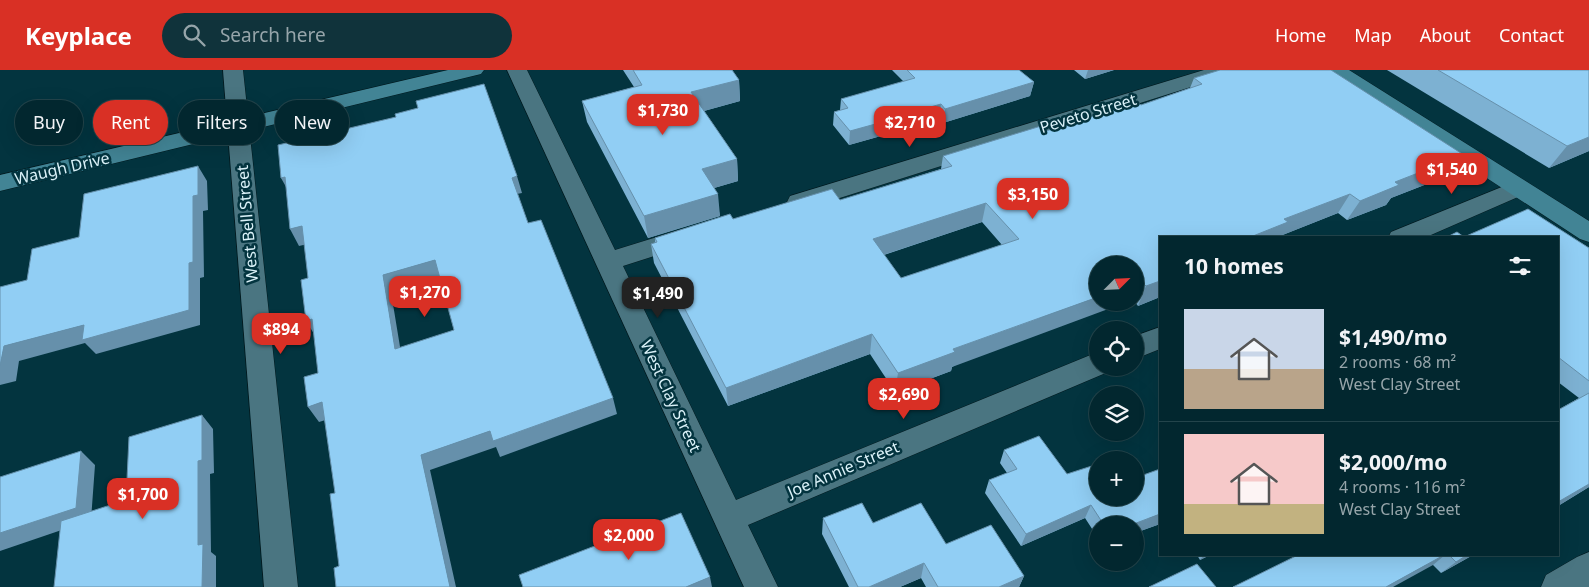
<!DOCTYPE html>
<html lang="en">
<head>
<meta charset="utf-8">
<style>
	:root { --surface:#02272f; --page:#10333b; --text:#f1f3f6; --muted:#96a5aa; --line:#23444b; --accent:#d93025 }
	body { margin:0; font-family:"Noto Sans",sans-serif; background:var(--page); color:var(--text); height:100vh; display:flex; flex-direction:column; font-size:19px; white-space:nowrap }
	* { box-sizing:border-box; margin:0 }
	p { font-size:16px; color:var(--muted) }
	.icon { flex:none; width:28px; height:28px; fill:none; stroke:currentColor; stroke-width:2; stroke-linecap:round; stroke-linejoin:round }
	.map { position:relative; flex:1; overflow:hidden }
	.drawer { position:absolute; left:1159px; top:166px; width:400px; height:320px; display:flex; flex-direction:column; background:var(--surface); border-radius:0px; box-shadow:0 5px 20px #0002,0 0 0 1px var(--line) }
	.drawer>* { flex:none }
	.banner { position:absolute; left:15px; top:30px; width:475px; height:45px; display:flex; gap:10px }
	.needle { width:32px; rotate:66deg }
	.buttons { position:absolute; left:1089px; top:186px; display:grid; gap:10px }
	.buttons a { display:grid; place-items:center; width:55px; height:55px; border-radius:50%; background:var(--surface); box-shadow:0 5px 20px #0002,0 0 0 1px var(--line); font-size:25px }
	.price { position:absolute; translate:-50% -42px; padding:0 11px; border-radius:10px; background:var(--accent); color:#fff; font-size:16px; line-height:32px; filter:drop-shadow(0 1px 2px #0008) }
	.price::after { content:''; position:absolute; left:50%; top:30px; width:15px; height:11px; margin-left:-8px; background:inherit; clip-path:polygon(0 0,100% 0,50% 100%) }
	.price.current { background:#222; color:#fff }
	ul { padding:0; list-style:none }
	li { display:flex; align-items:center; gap:15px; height:125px; padding:0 25px }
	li+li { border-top:1px solid var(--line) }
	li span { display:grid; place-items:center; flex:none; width:140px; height:100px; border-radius:0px; color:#555 }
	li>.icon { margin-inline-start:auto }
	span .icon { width:60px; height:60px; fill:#fffc; stroke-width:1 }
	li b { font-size:21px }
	h2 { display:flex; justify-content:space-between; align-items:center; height:60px; padding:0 25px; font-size:21px }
	.tag { padding:0 18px; border-radius:22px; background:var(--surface); box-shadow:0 5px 20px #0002,0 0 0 1px var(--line); font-size:18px; line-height:45px }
	.tag.current { background:var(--accent); color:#fff }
	header { display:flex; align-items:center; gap:30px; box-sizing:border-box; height:70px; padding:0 25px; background:var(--accent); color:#fff }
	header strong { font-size:24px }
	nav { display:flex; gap:28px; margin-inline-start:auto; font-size:18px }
	.search { width:350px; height:45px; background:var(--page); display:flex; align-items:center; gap:12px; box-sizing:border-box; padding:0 18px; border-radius:28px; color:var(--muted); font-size:19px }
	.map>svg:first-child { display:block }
</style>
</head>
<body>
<header>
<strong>Keyplace</strong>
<div class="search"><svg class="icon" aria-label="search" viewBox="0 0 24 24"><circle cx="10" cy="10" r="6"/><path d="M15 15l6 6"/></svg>Search here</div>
<nav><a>Home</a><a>Map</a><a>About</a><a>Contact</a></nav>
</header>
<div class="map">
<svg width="1589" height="517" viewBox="0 0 1589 517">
	<rect width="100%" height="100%" fill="#03343f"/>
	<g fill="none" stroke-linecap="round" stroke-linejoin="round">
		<defs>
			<path id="minor" d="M223 0H243L298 517H264Z
				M507 0H527L615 180 686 158 695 161 699 167 695 173 623 196 736 430 1088 286 1098 283V298H1110L1108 302 748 455 778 517H744Z
				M1204 0H1235L1232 4 808 138 799 140 790 138 787 132 790 126Z
				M1519 110 1527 113 1531 118 1527 123 1424 168H1388L1391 162Z
				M1160 257V279L1135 289V266Z
				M1589 482V517H1541L1546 505 1577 487Z"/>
			<path id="major" d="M448 0H484L481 4 0 121V105Z
				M1325 0H1349L1589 151V172L1580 169 1328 4Z"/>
		</defs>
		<use href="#minor" stroke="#031a1f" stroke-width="1"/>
		<use href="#major" stroke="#031a1f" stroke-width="1"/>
		<use href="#minor" fill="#4a7581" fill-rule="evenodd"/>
		<use href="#major" fill="#428495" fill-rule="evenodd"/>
	</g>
	<path fill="#7db1d2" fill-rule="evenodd" d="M623 0H732L739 10 740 31 704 41 737 89 738 111 714 118 720 146 648 168 587 52 582 31 634 17Z
		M892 0H1019L1034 12 1030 26 943 53 939 48 888 62V64L849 75 833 55 834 42 840 40 841 29 904 12Z
		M1074 0H1114L1085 9Z
		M1387 0H1589V81L1549 98Z
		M1194 8 1464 85 1450 105 1391 128 1386 135 1347 150 1338 143 1280 166 1160 168V227L1138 236 1135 232V195L952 297 951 301 895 322 870 284 728 336 654 193 651 174 655 173V168L733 149 840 130 941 99 943 86 1046 61 1141 35 1190 18ZM982 152 1002 175 901 208 884 185Z
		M1528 139 1589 178V417L1558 436V340L1579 328 1558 312V168H1445L1457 162 1464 167Z
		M1004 380 1067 404 1160 454 1135 463V455H1098V468L1085 448 1021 476 985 423 989 410 1007 403 1000 393Z
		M823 448 873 453 946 474 1024 506 1019 517H926L921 508 900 517H849L822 464Z
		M1197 485H1210L1200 490Z
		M1298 485H1473L1441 503 1433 495Z"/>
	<path fill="#6690ab" d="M1088 0H1114L1085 9Z
		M739 10 740 31 693 44 691 22Z
		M1034 12 1030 26 943 53 945 39Z
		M941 34 939 48 888 62V64L849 75 850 61 888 49Z
		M1589 67V81L1549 98 1567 76Z
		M1464 85 1450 105 1391 128 1386 135 1347 150 1360 131 1395 112Z
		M737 89 738 111 704 121 702 99Z
		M198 96 207 111 208 140 203 141 204 207 200 208V255L96 284 85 273 19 291 16 311 0 315V296L4 276 84 255 189 193 193 126Z
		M517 106 522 123 517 124 512 108Z
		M285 107 290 124 281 108Z
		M718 124 720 146 648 168 644 146Z
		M1350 124 1338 143 1280 166 1279 168H1248L1284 149Z
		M986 133 982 152 871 189 873 169Z
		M302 156 312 173 299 176 290 159Z
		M435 190 443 206 391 222 403 295 395 279 383 205Z
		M1141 211 1135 225V213Z
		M1160 211V227L1138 236 1146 216Z
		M1098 227V232H1127L952 297 951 301 895 322 898 303 953 279Z
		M312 249 316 267 306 251Z
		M872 264 870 284 728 336 726 318Z
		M613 328 617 344 500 387 496 377 430 400 456 517H450L421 385 490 361Z
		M322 332 332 348 319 352 308 337Z
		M202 345 213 359 214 403 210 404 211 482 216 486V517H202L198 475V391Z
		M81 381 95 395 91 450 0 481V463Z
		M1589 414V417L1558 436V432Z
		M1091 435 1085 448 1021 476 1026 464Z
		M1160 444V454L1135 463V455H1131Z
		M1204 485H1210L1200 490Z
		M1444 485H1445L1433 495 1393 517H1386Z
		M1467 485H1473L1441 503 1456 492Z
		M924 493 921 508 900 517H869Z
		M1024 506 1019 517H999Z
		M710 507 712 517H686Z"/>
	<path fill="#91cef4" stroke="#6690ab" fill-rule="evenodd" d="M633 0H732L739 10 691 22 737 89 702 99 718 124 644 146 582 31 642 15Z
		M907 0H1019L1034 12 945 39 941 34 888 49 890 50 850 61 834 42 848 38 841 29 915 8Z
		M1220 0H1331L1464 85 1395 112 1399 115 1360 131 1350 124 1284 149 1288 152 1248 168H1160V211L1146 216 1141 211 1135 213V195H1098V227L953 279 955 282 898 303 872 264 726 318 651 174 657 172 655 168 730 144 733 149 832 119 840 130 952 96 943 86 1041 56 1046 61 1137 32 1141 35 1202 14 1194 8ZM986 133 1019 169 901 208 873 169Z
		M1438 0H1589V67L1567 76Z
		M484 14 517 106 512 108 528 153 541 150 613 328 493 371 490 361 421 385 450 517H336L334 498 339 496 330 424 335 423 322 332 308 337 304 307 318 303 312 249 306 251 301 210 308 208 302 156 290 159 285 107 281 108 278 75 396 47 395 44 418 38 416 31ZM435 190 454 260 395 279 383 205Z
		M198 96V125L193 126V192L189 193V240L82 270 84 255 4 276 0 296V217L27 210 32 179 79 167 84 124Z
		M1528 139 1589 178V311L1558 287V168H1445L1457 162 1464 167Z
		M1589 323V414L1558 432V340Z
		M202 345V390L198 391V475L203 474 202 517H54L61 451 126 430 129 367Z
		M1039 366 1067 404 1098 394V428H1135V408L1160 399V444L1131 455H1104L1091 435 1026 464 989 410 1017 399 1004 380Z
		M81 381 76 438 0 463V407Z
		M1116 388 1118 390H1109Z
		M862 433 873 453 921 433 946 474 991 455 1024 506 999 517H938L924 493 869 517H858L823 448Z
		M681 443 710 507 686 517H523L519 505Z
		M1298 485H1444L1386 517H1233Z
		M1449 485H1467L1456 492Z
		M1197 494 1216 517H1149Z"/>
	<g text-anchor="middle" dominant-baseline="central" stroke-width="5" stroke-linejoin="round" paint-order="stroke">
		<g font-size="16" fill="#daf1f8" stroke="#03343f">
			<text transform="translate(1088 43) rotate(-17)">Peveto Street</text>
			<text transform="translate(62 98) rotate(-13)">Waugh Drive</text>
			<text transform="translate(247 154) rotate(-95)">West Bell Street</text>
			<text transform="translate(671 326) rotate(65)">West Clay Street</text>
			<text transform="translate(843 399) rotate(-23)">Joe Annie Street</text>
		</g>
	</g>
</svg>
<div class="buttons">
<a><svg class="needle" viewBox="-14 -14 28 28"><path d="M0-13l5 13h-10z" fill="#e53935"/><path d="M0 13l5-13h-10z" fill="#96a5aa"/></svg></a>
<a><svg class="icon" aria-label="locate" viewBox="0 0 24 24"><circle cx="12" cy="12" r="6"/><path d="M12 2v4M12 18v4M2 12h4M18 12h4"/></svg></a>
<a><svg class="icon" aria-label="layers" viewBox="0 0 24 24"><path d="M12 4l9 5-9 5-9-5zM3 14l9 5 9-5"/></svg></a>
<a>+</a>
<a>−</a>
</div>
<b class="price" style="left:663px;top:66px">$1,730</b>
<b class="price" style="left:910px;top:78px">$2,710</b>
<b class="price" style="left:1452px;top:125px">$1,540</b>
<b class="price" style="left:1033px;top:150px">$3,150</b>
<b class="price" style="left:425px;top:248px">$1,270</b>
<b class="price current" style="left:658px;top:249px">$1,490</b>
<b class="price" style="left:281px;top:285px">$894</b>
<b class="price" style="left:904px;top:350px">$2,690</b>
<b class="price" style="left:143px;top:450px">$1,700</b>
<b class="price" style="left:629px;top:491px">$2,000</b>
<div class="banner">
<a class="tag">Buy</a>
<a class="tag current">Rent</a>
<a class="tag">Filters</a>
<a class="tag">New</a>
</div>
<section class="drawer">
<h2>10 homes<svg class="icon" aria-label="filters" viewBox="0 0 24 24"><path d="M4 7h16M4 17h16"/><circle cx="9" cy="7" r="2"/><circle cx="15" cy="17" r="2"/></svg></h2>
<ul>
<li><span style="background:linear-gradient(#c9d6e8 60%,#b9a48a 0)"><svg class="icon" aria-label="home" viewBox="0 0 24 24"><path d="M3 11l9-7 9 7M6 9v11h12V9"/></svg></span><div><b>$1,490/mo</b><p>2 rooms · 68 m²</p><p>West Clay Street</p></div></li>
<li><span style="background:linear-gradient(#f6c9c9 70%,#c2b280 0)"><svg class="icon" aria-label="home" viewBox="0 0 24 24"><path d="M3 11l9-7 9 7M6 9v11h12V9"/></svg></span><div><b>$2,000/mo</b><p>4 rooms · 116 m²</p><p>West Clay Street</p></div></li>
</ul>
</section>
</div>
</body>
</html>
